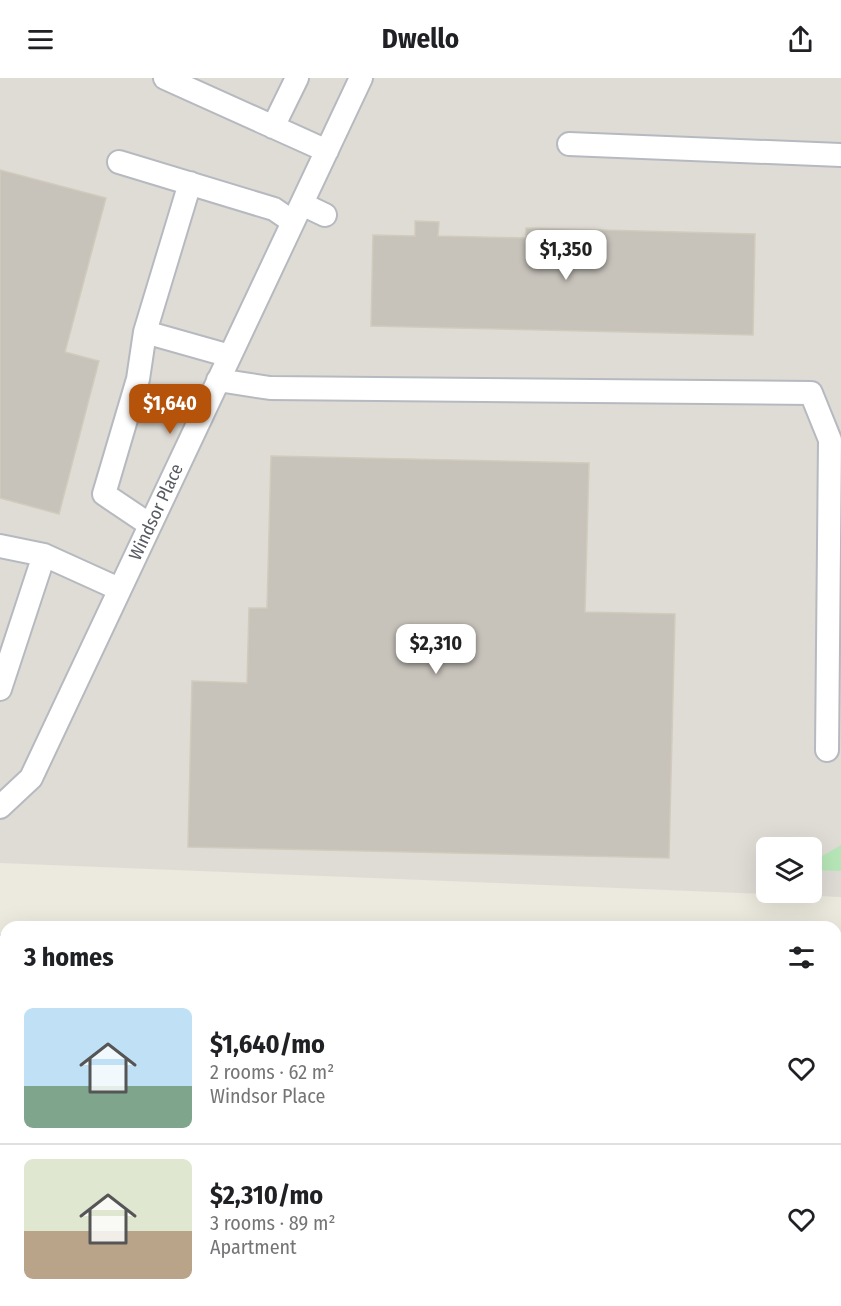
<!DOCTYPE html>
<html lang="en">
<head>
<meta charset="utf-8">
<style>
	:root { --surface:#fff; --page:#f6f6f6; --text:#202124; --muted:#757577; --line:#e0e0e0; --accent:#b45309 }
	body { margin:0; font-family:"Fira Sans Condensed",sans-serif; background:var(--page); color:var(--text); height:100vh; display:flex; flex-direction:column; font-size:22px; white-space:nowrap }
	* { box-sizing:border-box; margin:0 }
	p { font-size:20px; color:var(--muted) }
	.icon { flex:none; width:33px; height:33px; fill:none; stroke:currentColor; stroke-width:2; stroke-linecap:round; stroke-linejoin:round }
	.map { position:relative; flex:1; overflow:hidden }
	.side { position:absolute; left:0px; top:843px; width:842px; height:386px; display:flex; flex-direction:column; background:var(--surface); border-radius:18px 18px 0 0; box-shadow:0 6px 24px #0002 }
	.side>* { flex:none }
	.buttons { position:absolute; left:756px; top:759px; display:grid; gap:12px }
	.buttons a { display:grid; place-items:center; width:66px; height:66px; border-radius:9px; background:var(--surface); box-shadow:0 6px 24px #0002; font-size:30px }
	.price { position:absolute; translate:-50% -51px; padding:0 14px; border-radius:12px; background:#fff; color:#222; font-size:20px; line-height:39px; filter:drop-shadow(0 2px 3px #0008) }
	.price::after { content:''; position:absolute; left:50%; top:36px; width:18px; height:14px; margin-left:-9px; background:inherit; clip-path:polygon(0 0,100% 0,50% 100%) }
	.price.active { background:var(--accent); color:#fff }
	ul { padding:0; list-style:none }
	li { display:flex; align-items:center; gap:18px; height:150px; padding:0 24px }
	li+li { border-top:2px solid var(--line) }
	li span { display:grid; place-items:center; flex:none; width:168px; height:120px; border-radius:9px; color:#555 }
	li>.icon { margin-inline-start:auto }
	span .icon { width:72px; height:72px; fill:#fffc; stroke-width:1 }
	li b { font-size:26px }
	h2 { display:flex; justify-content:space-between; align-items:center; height:72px; padding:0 24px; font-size:26px }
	header { display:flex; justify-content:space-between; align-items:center; height:78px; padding:0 24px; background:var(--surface); font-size:27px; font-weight:700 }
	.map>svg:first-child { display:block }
</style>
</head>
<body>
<header><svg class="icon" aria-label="menu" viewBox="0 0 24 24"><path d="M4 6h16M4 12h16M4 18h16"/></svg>Dwello<svg class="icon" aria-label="share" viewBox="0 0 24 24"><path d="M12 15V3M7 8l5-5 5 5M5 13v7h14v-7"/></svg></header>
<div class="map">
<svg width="841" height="1228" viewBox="0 0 841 1228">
	<rect width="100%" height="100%" fill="#ece9de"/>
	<path fill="#dfdcd6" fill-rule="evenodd" d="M0 0H841V819L0 785ZM766 770H812V814H766Z"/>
	<path fill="#b7e7b8" d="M841 767V793L812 792V784Z"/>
	<path fill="#c7c3bb" stroke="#d1cbbc" stroke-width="1.5" d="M0 92 106 120 65 274 99 283 59 436 0 420Z
		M415 143 439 144 438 158 526 160V150L755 156 753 257 371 248 373 157 415 158Z
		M271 378 589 385 585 534 675 536 669 780 188 769 192 603 247 605 249 530H267Z
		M836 1067H841V1088H838L836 1108Z
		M219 1222H270L268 1228H217Z
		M469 1222H476L493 1228H467Z"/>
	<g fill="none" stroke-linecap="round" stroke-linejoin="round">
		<defs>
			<path id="minor" d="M165 0 327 73
				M273 49 297 0
				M569 66 841 77
				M119 84 274 131 293 144
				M190 105 145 254 230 278
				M302 126 325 137
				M145 254 138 301 104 416 150 447
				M218 302 270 310 811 315 830 362 827 672
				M0 468 44 477 119 511
				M0 611 44 477
				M0 729 31 700 361 0
				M0 1116 6 1092
				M0 1213 6 1215
				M34 1222 55 1228
				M150 1228 151 1222
				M558 1228 559 1222"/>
			<path id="major" d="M0 935H6
				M836 939H841
				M0 985H6
				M836 990H841"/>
		</defs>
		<use href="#minor" stroke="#b6b9bf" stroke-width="26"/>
		<use href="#major" stroke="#fecc46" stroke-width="32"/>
		<use href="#minor" stroke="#fff" stroke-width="22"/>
		<use href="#major" stroke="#fff1a0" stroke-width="28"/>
		<defs>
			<path id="rail" d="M0 860H6
				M836 870H841
				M0 875H6
				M836 885H841"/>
		</defs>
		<use href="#rail" stroke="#b1b2b2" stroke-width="7"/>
		<use href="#rail" stroke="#fff" stroke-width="4.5" stroke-dasharray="14" stroke-linecap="butt"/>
	</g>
	<g text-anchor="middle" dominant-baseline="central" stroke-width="4.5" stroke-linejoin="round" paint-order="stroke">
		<g font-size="18" fill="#575b61" stroke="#fff">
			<text transform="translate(156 434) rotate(-65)">Windsor Place</text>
		</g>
	</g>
</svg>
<div class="buttons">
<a><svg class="icon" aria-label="layers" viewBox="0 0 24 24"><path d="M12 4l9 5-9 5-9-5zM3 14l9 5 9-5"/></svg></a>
</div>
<b class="price" style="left:566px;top:203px">$1,350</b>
<b class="price active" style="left:170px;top:357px">$1,640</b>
<b class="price" style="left:436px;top:597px">$2,310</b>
<section class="side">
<h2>3 homes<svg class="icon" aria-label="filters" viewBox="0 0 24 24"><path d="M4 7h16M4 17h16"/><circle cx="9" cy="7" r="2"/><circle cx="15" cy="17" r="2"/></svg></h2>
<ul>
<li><span style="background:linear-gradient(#bfe0f5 65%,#7fa58c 0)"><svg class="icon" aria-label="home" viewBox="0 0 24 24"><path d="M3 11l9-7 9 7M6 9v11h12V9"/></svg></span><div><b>$1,640/mo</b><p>2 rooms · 62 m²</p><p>Windsor Place</p></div><svg class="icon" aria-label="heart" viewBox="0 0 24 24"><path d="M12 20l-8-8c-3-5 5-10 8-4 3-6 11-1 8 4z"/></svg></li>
<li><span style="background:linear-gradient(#dfe7d0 60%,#b9a48a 0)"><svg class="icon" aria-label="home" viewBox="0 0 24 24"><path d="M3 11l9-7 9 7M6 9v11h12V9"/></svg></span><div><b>$2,310/mo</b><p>3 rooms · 89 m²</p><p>Apartment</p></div><svg class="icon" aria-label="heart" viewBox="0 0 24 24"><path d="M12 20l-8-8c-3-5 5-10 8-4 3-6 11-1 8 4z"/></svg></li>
</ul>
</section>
</div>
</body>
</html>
